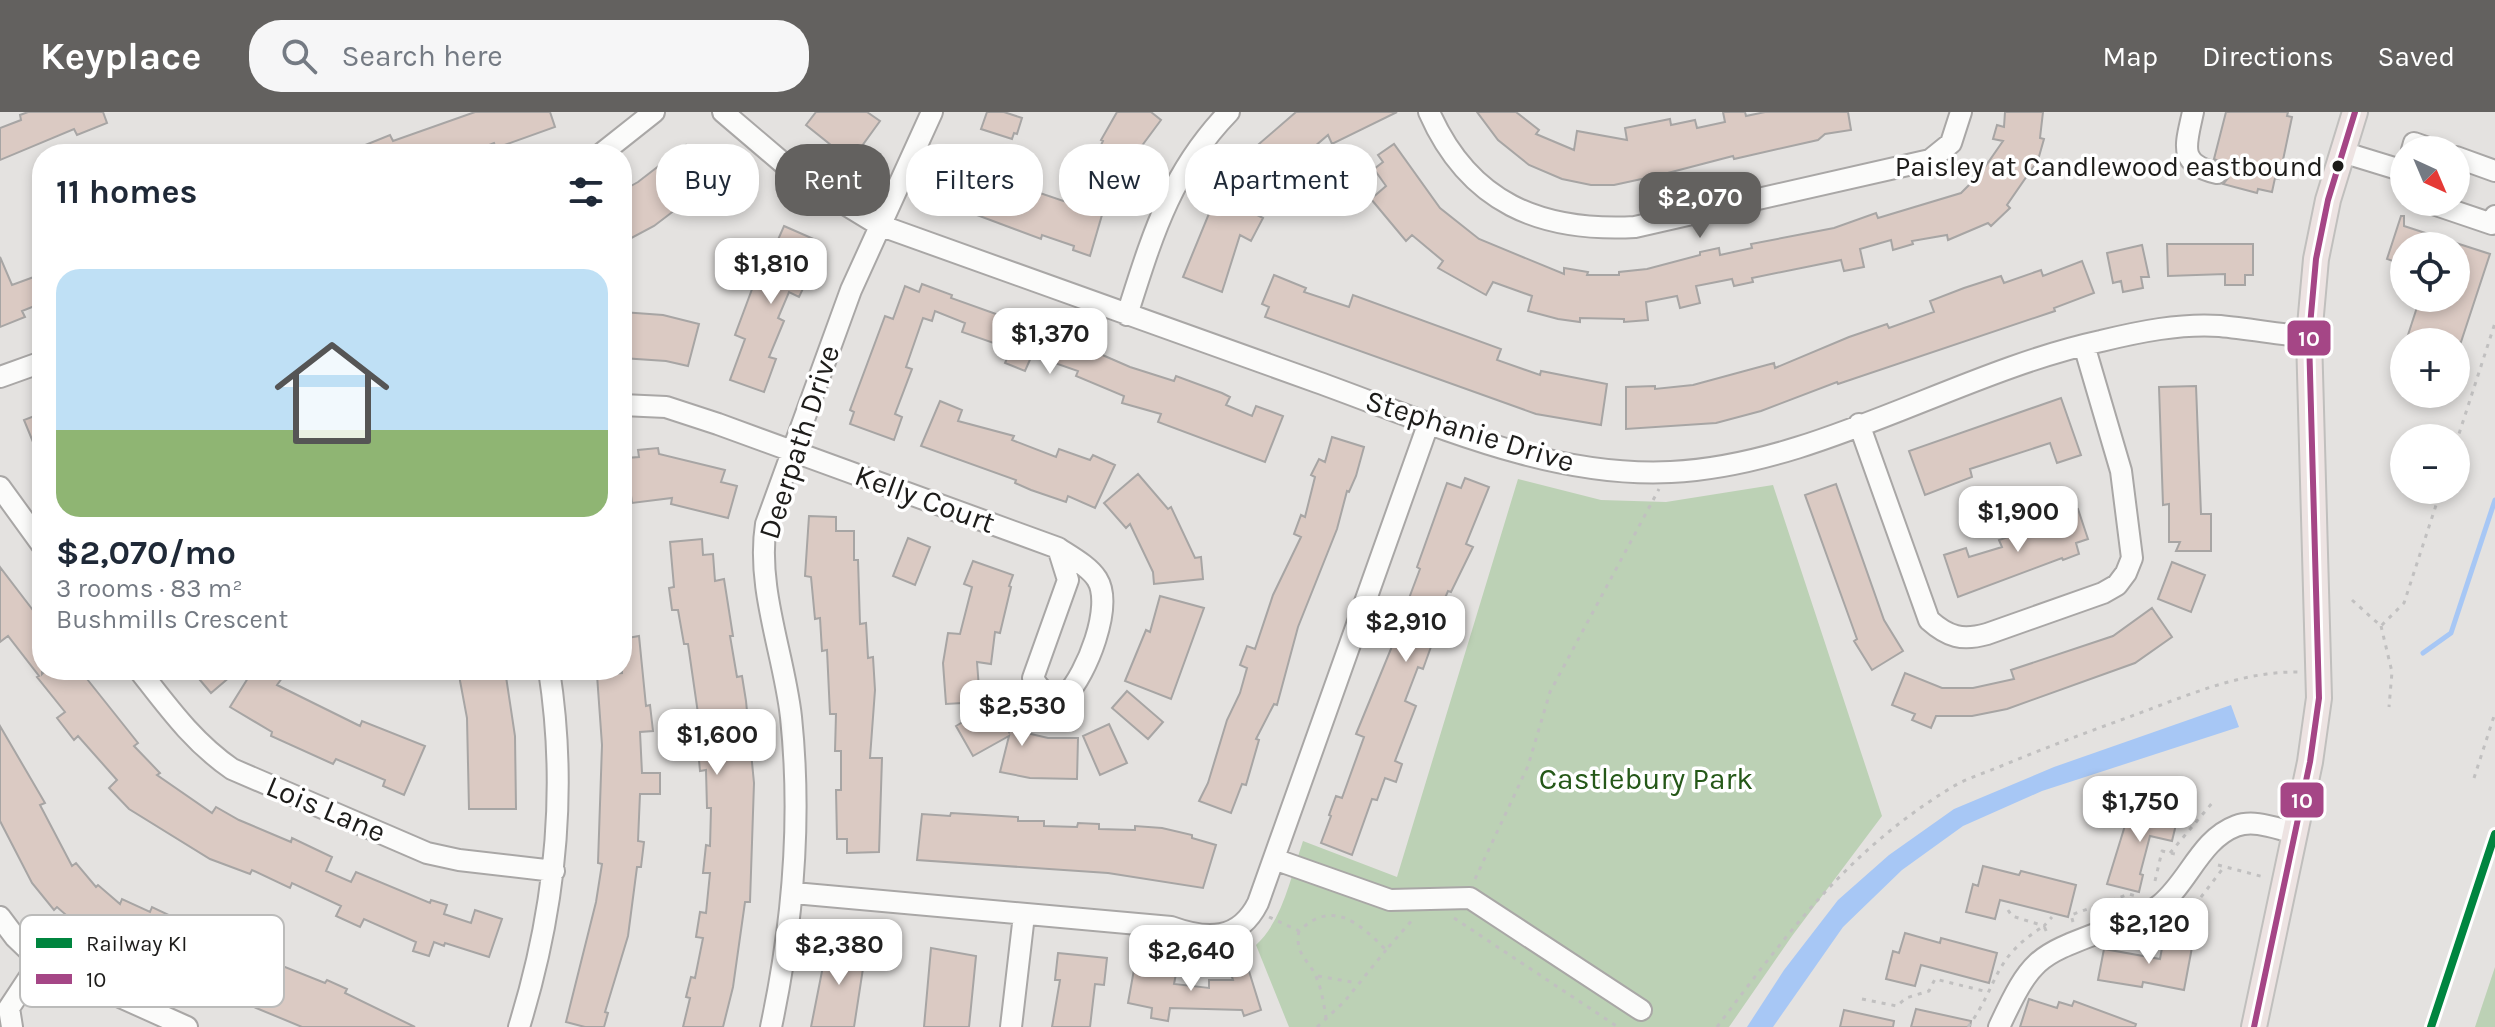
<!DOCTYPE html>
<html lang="en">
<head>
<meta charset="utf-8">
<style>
	:root { --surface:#fff; --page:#f6f6f7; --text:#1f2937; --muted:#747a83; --accent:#63615f }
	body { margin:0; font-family:Karla,sans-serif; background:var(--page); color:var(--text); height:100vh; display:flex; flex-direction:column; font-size:30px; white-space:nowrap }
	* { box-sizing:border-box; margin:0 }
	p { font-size:26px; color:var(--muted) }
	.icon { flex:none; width:44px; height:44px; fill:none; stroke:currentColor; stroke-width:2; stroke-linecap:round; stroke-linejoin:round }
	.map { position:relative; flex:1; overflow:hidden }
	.details { position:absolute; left:32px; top:32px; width:600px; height:536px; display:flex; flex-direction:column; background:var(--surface); border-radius:32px; box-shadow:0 4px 12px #0003 }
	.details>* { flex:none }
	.banner { position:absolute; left:656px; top:32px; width:760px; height:72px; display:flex; gap:16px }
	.needle { width:52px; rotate:136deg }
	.fabs { position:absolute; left:2390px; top:24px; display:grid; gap:16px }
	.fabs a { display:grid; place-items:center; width:80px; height:80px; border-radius:50%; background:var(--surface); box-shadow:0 4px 12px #0003; font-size:40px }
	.price { position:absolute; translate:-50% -68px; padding:0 18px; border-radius:16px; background:#fff; color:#222; font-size:26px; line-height:52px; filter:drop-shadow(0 2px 4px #0008) }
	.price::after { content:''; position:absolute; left:50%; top:48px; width:24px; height:18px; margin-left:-12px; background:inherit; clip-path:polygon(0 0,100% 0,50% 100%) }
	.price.selected { background:var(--accent); color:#fff }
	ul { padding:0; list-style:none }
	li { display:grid; align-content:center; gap:16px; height:424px; padding:0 24px }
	li span { display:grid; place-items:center; height:248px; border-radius:24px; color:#555 }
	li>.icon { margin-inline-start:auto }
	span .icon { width:144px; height:144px; fill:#fffc; stroke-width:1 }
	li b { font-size:34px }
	h2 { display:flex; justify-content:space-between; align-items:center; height:96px; padding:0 24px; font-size:34px }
	.tag { padding:0 28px; border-radius:32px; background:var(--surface); box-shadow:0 4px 12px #0003; font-size:28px; line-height:72px }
	.tag.selected { background:var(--accent); color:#fff }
	header { display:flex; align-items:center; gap:48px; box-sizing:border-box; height:112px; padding:0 40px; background:var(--accent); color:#fff }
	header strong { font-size:38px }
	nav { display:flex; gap:44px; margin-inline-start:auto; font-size:28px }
	.search { width:560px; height:72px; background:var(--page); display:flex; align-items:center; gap:20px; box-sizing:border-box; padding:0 28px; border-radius:32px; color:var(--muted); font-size:30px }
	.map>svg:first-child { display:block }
</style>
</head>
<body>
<header>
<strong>Keyplace</strong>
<div class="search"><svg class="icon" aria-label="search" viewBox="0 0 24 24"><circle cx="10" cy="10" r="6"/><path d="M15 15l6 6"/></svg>Search here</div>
<nav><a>Map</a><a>Directions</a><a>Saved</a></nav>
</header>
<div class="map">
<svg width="2495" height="915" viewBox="0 0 2495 915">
	<rect width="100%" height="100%" fill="#e4e2e0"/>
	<path fill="#bcd1b5" d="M1518 367 1601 388 1666 390 1773 373 1882 704 1792 824 1729 915H1289L1256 833C1283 808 1291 764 1303 729L1397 765Z
		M2495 855V915H2475Z"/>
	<path fill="#a7c7f5" d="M2231 593 2239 615 2042 679 1963 714 1902 758 1843 815 1773 915H1747L1784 858 1838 788 1889 743 1954 697 2054 655Z"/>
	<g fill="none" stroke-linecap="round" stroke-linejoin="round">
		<path stroke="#a7c7f5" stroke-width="5" d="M2423 541 2451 521 2495 388"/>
	</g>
	<path fill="#dbcac3" stroke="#a7a5a4" stroke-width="2" d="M28 0H103L107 11 77 23 74 17 0 48V16L21 8 20 3Z
		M475 0H550L555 15 496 36 494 31 466 42H343L390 23 393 29Z
		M816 0H867L880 9 851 49 806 13Z
		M987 0H1004L1022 6 1017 22 1014 21 1012 27 981 17Z
		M1117 0H1151L1161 8 1141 35 1144 37 1120 77 1088 60 1103 29 1101 28Z
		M1296 0H1397L1332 32 1328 23 1278 66 1253 101 1263 106 1251 129 1240 123 1222 180 1183 165 1217 82 1244 45Z
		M1477 0H1516L1539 18 1536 22 1574 38 1577 19 1627 28 1625 16 1670 7 1671 13 1695 8 1697 16 1725 10 1723 0H1745L1746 4 1765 0H1848L1851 18 1825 22 1818 28 1734 47 1733 44 1660 63 1614 73H1591L1562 67 1529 53 1498 28Z
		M2005 0H2043L2040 26 2044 27 2038 48 2007 93 2010 96 1991 114 1988 111 1948 128 1947 123 1912 129 1913 132 1893 138 1891 128 1860 137 1864 155 1844 159 1841 148 1752 166 1753 170 1734 174 1732 167 1696 174 1700 191 1680 196 1677 184 1646 190 1648 208 1624 210V207L1580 206V210L1558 207 1528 199 1532 184 1493 170 1486 183 1438 156 1443 149 1412 123 1406 129 1371 87 1386 74 1374 57 1383 50 1378 43 1394 32 1440 96 1479 127 1564 162V156L1588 160 1587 163H1619V160L1647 157 1700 143V140L1719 136 1720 143 1752 136 1751 132 1834 116 1876 101 1878 106 1961 81 1980 62 2003 29 1993 27 1997 13 2004 15Z
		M2226 0H2288L2287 4 2292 5 2279 67 2275 66 2272 80 2258 77 2257 81 2223 72 2229 65V57L2226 52 2214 47Z
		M686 33 713 69 654 114 622 131V79L638 70Z
		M969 52 1008 66 1009 63 1031 70 1028 77 1078 94 1080 87 1104 96 1090 144 1073 138 1074 134 1042 123 1041 127 950 93Z
		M2401 104H2404V114L2456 131 2455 134H2404V153L2387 147Z
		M784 114 816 128 810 142 818 145 799 185 789 180 778 206 784 209 769 245 776 247 764 280 730 268 745 227 735 223 761 153 766 155Z
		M2456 131 2490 142 2461 230H2410L2411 227 2407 226 2420 186H2456Z
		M2167 132H2253V163H2245V173H2225V162L2168 164Z
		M2142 133 2149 165H2141L2143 176 2123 180 2121 169 2113 171 2107 141Z
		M0 145 12 173 42 162V191L22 199 25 205 0 215Z
		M2082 149 2094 181 2054 196 2055 199 1838 272 1837 270 1761 299 1716 311 1626 317V275L1655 274V277L1693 273 1774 251 1775 256 1849 225 1887 212 1889 216 1934 200 1930 189 1964 176 2001 164 2004 171 2041 158 2043 164Z
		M1274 163 1306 176 1304 180 1349 195 1353 183 1501 237 1497 248 1540 263 1541 259 1607 272 1601 313 1536 302 1265 205 1269 195 1262 192Z
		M922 172 952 183 951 186 1052 222 1053 218 1071 225 1086 232 1084 235 1130 255 1174 269 1176 264 1222 281 1230 285 1226 293 1252 304 1256 294 1283 304 1265 350 1158 310 1161 302 1122 291 1124 284 1076 264 1078 259 1032 243 1025 259 1005 251 1011 237 962 220 965 211 935 199 932 209 923 206 906 255 912 257 895 302 902 305 894 328 850 312 854 300 850 298 885 204 893 207 905 174 919 180Z
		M622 200 663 203 699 212 688 254 666 249 622 246Z
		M2196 274 2201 402H2211V439H2176L2180 430H2169V392L2163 393 2159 275Z
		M2061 286 2081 343 2057 351 2050 331 1970 357 1972 365 1925 383 1909 339Z
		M940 289 962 298 958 309 1014 324 1012 328 1056 345 1059 337 1090 348 1093 343 1115 353 1095 396 1068 384 1066 390 1031 378 1015 371 1016 368 921 334Z
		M42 301V352L24 308Z
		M1332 325 1364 335 1356 364 1349 380 1347 379 1337 417 1298 515 1277 593 1274 592 1256 627 1259 628 1246 673 1242 672 1231 701 1199 689 1208 671 1227 608 1240 581 1247 556 1240 553 1247 534 1255 537 1273 483 1301 425 1294 422 1301 403 1305 405 1315 365 1311 363 1319 347 1325 350Z
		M658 336 659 342 725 358 721 370 737 374 728 406 671 392 672 386 632 391 626 346 639 345 638 338Z
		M1138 362 1168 397 1171 395 1195 446 1201 445 1203 467 1154 472 1153 460 1130 412 1126 416 1104 391Z
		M1465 366 1489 375 1466 432 1473 435 1451 480 1448 479 1434 512 1444 516 1438 534 1432 532 1423 557 1418 555 1405 589 1416 594 1395 649 1402 652 1396 670 1385 666 1377 688 1372 687 1352 743 1321 731 1331 704 1329 703 1336 684 1342 686 1364 625 1356 622 1395 527 1401 529 1414 492 1408 489 1420 457 1417 455 1447 371 1461 376Z
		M1836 372 1884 508 1903 539 1872 558 1854 529 1857 527 1805 383Z
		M2078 397 2088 427 2076 431 2079 442 2063 448 2062 446 1958 485 1944 443 1966 436 1969 445 2002 435 1999 428 2051 411 2049 407Z
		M809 404 836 405V419H854V448H858L860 512 866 511 868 546 873 545 875 578 870 646H882L879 740 847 741V727H837L836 678H841V639H835L836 602H830L827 538 822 539 820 506 815 507 811 465 805 464Z
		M908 426 930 435 915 473 893 464Z
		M702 427 703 443 713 442 715 469 724 467 733 524H730L737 565 742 564 746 589 754 671 750 790H745L733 875 723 915H683L690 886 686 885 691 865 695 866 703 826 696 825 700 800 706 801 710 761H703L706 733 710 734 711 696H707L706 658 700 659 698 637 703 636 688 532H684L678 498H672L669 476 674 475 670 430Z
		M973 449 1013 463 1009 474 1011 475 1000 521 995 520 991 552 977 550 980 590 946 592 943 551 948 521 960 522 972 475 964 472Z
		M2172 450 2205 463 2191 500 2158 487Z
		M0 455 42 510V562L46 558H98L87 567 138 631 134 634 160 661 157 663 212 701 216 695 239 708 291 730 292 726 332 745 326 759 351 770 356 760 430 791 431 788 447 793 444 802 471 811 475 798 502 807 489 845 445 831 444 834 434 830 429 844 413 839 416 830 364 807 360 815 336 804 341 794 292 771 290 776 252 758 250 762 210 747 129 697 109 676 117 668 78 624 74 628 57 606 65 600 37 565 39 564 8 524 0 530Z
		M1160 484 1204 496 1171 587 1125 569 1146 518 1150 520Z
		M2152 496 2172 525 2135 551 2007 597 1972 604H1936L1931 616 1912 608 1915 602 1892 593 1905 561 1942 576H1973L2014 567 2011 558 2113 524Z
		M639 524 646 594 650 593 653 619 640 620 642 661H660V682H640L638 729 644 730 641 755H637L628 824 605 900 608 901 604 915H585L566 910 596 790 602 752 598 751 602 633 597 563 622 561V527Z
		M212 558H238L211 581 200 568Z
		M253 558H268L282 566 277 573 360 614 362 609 425 634 404 683 383 674 385 668 336 647 333 652 271 624 272 620 230 595Z
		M458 558H505L515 624 516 697H469L467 606Z
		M1127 579 1163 610 1148 627 1112 596Z
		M993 592 1009 620 1010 617 1048 626H1078L1077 667 1030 666 1000 660 1009 624 973 644 956 614Z
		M1109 612 1127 651 1100 663 1083 624Z
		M0 614 45 691 40 693 72 754 76 751 96 775 98 773 120 792 122 787 150 800 152 795 173 805 167 819 272 858 275 851 325 871 327 868 347 877 345 881 415 915H302L213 878 217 868 209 864 178 852 175 857 168 853 166 857 89 823 57 795 54 798 32 771 0 709Z
		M2152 693 2179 700 2172 729 2150 724 2140 762 2143 763 2139 780 2107 772 2131 694 2150 699Z
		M951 701 1018 705V709H1044V714L1077 715 1078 711 1099 712V717L1135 718V714L1162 716 1192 723V726L1216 733 1203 776 1108 761 917 748 922 702 950 704Z
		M1983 754 2019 763 2021 759 2076 773 2068 805 2000 788 1995 807 1966 800 1973 772 1978 774Z
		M1905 821 1940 831 1941 826 1997 841 1989 871 1921 853 1915 874 1886 867 1893 839 1899 841Z
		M2164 825 2193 830 2184 878 2143 870 2142 875 2098 868 2104 837 2160 847Z
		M841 832 866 837 854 915H811L827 834 840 836Z
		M931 836 976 844 969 915H924Z
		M1058 841 1107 846 1104 873 1095 872 1090 915H1052L1060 868H1055Z
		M1135 852 1176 862 1174 872 1209 876V868H1233L1231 862 1248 856 1261 898 1244 904 1242 898 1170 896 1168 909 1151 906 1152 896 1128 891Z
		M2029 887 2057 896 2059 890 2072 894 2074 889 2136 912 2135 915H2020Z
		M1916 897 1971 909 1970 915H1911Z
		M1844 898 1894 909 1893 915H1840Z"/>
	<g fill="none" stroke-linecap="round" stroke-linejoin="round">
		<defs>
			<path id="minor" d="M723 0 797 63 879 113C1025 166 1171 219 1317 270 1431 311 1549 366 1671 360 1817 353 1958 260 2101 229 2138 220 2181 211 2220 214 2249 217 2279 222 2309 225
				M1429 0C1469 91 1540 120 1635 115L1930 48 1951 31 1961 0
				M2193 0C2186 33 2177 52 2217 61
				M2412 38 2414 31 2434 38
				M2342 40 2404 59
				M601 42 654 0
				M2456 45 2495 59
				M2427 90 2492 112 2495 104
				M1127 203C1152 125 1170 61 1229 0
				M0 265 42 250
				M622 293 666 295 718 312 1058 436 1068 468 1033 566C1041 581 1049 584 1066 583 1086 563 1114 494 1097 467 1089 454 1070 444 1058 436
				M1859 312 1929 508C1948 525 1962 529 1987 522L2103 481 2117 473 2126 461 2132 446 2121 359 2084 233
				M0 375 42 433
				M139 558C168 595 193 630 232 657L427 741 459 748 554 759
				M1274 747 1390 788 1470 786 1641 898
				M794 781 1171 815C1207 828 1239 829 1258 791L1429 310
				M0 805 15 825 40 849 187 915
				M12 915 9 896 40 849
				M519 915C555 799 568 679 549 558
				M771 915C793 812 802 710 791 605 784 542 756 476 766 412L851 178 932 0
				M1011 915 1024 803
				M1999 915C2033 842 2038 844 2111 816 2128 809 2147 804 2161 792 2189 769 2201 727 2236 714 2255 707 2277 717 2296 721"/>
			<path id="major" d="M2254 915 2310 650 2319 586 2309 225 2316 147 2328 88 2355 0"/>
		</defs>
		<use href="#minor" stroke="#a9a7a6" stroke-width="24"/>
		<use href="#major" stroke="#c0bfbd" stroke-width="28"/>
		<path stroke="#c1c0c0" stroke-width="3" stroke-dasharray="4 6" stroke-linecap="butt" d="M2456 331 2495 211
			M2352 488 2381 514 2404 491 2441 378
			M2381 514 2392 560 2389 595
			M2474 666 2495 601
			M2170 741 2213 690
			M2218 753 2264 765
			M1475 767 1528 654 1550 580 1659 377
			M2155 769 2162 739 2179 743
			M2008 798 2012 804 2044 814 2052 805
			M1269 805 1299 819C1333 786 1360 812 1386 838L1414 806
			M1454 806 1618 915
			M2073 810 2071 803 2129 782 2136 784
			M1299 819C1294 843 1310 848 1317 867 1322 879 1324 893 1326 906
			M2130 830 2145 832 2156 823 2172 818 2185 806 2224 755
			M1318 864 1357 871
			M1862 887 1897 894 1906 886 1929 879 1935 867 1988 880
			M1317 915 1344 890 1386 838
			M1717 915C1789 819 1849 737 1954 674 1968 666 1984 661 1999 655 2042 637 2085 621 2129 605 2184 585 2240 559 2299 560
			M1968 915C2000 871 1991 847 2044 814L2047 821"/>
		<use href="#minor" stroke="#fbfbfa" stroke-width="20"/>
		<use href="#major" stroke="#ede3e2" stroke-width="24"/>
		<defs>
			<path id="bus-1" d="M2254 915 2310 650 2319 586 2309 225 2316 147 2328 88 2355 0"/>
		</defs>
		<use href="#bus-1" stroke="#fff" stroke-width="12"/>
		<use href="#bus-1" stroke="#a54686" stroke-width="6"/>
		<defs>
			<path id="rail-1" d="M2431 915 2495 722"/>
		</defs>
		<use href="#rail-1" stroke="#fff" stroke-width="14"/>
		<use href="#rail-1" stroke="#00853f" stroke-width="8"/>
	</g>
	<circle fill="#1d1c1a" stroke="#fff" stroke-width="3" cx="2338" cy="54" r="7"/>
	<g text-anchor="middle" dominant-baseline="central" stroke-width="7" stroke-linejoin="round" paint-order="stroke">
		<g font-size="28" fill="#1d1c1a" stroke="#fff" text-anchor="end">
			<text x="2323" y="54">Paisley at Candlewood eastbound</text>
		</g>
		<g font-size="30" fill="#1d1c1a" stroke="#fff">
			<text transform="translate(1470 319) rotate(17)">Stephanie Drive</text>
			<text transform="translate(799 330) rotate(-72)">Deerpath Drive</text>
			<text transform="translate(925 387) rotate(20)">Kelly Court</text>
			<text transform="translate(326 697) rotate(23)">Lois Lane</text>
		</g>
		<g font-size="30" fill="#255818" stroke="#fff">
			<text x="1646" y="667">Castlebury Park</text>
		</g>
	</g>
	<rect x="20" y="803" width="264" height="92" rx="12" fill="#fff" stroke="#bbbbba" stroke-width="2"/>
	<rect x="36" y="826" width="36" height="10" fill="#00853f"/>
	<rect x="36" y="862" width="36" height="10" fill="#a54686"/>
	<g font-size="22" fill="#1d1c1a">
		<text x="86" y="839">Railway KI</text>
		<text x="86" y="875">10</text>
	</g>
	<g stroke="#fff" stroke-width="3">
		<rect x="2286" y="207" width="46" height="38" rx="8" fill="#a54686"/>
		<rect x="2279" y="669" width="46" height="38" rx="8" fill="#a54686"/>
	</g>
	<g font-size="22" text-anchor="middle" font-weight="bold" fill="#fff">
		<text x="2309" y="234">10</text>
		<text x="2302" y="696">10</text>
	</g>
</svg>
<div class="fabs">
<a><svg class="needle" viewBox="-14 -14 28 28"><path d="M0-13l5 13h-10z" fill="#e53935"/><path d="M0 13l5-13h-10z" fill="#747a83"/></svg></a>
<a><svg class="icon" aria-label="locate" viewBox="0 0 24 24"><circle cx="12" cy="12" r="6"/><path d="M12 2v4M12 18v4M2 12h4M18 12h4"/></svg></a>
<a>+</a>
<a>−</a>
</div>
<b class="price selected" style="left:1700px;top:128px">$2,070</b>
<b class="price" style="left:771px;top:194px">$1,810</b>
<b class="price" style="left:1050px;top:264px">$1,370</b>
<b class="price" style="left:2018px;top:442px">$1,900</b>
<b class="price" style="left:1406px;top:552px">$2,910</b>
<b class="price" style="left:1022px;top:636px">$2,530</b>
<b class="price" style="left:717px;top:665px">$1,600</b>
<b class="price" style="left:2140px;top:732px">$1,750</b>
<b class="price" style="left:2149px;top:854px">$2,120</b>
<b class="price" style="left:839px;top:875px">$2,380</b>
<b class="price" style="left:1191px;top:881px">$2,640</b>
<div class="banner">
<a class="tag">Buy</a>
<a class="tag selected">Rent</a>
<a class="tag">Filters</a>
<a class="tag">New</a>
<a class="tag">Apartment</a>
</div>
<section class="details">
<h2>11 homes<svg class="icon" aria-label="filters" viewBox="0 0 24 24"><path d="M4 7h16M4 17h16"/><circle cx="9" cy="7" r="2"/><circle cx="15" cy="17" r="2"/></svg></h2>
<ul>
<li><span style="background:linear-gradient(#bfe0f5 65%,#8fb573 0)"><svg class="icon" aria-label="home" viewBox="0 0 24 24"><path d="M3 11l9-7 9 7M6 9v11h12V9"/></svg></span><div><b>$2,070/mo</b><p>3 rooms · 83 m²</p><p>Bushmills Crescent</p></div></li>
</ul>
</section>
</div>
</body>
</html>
